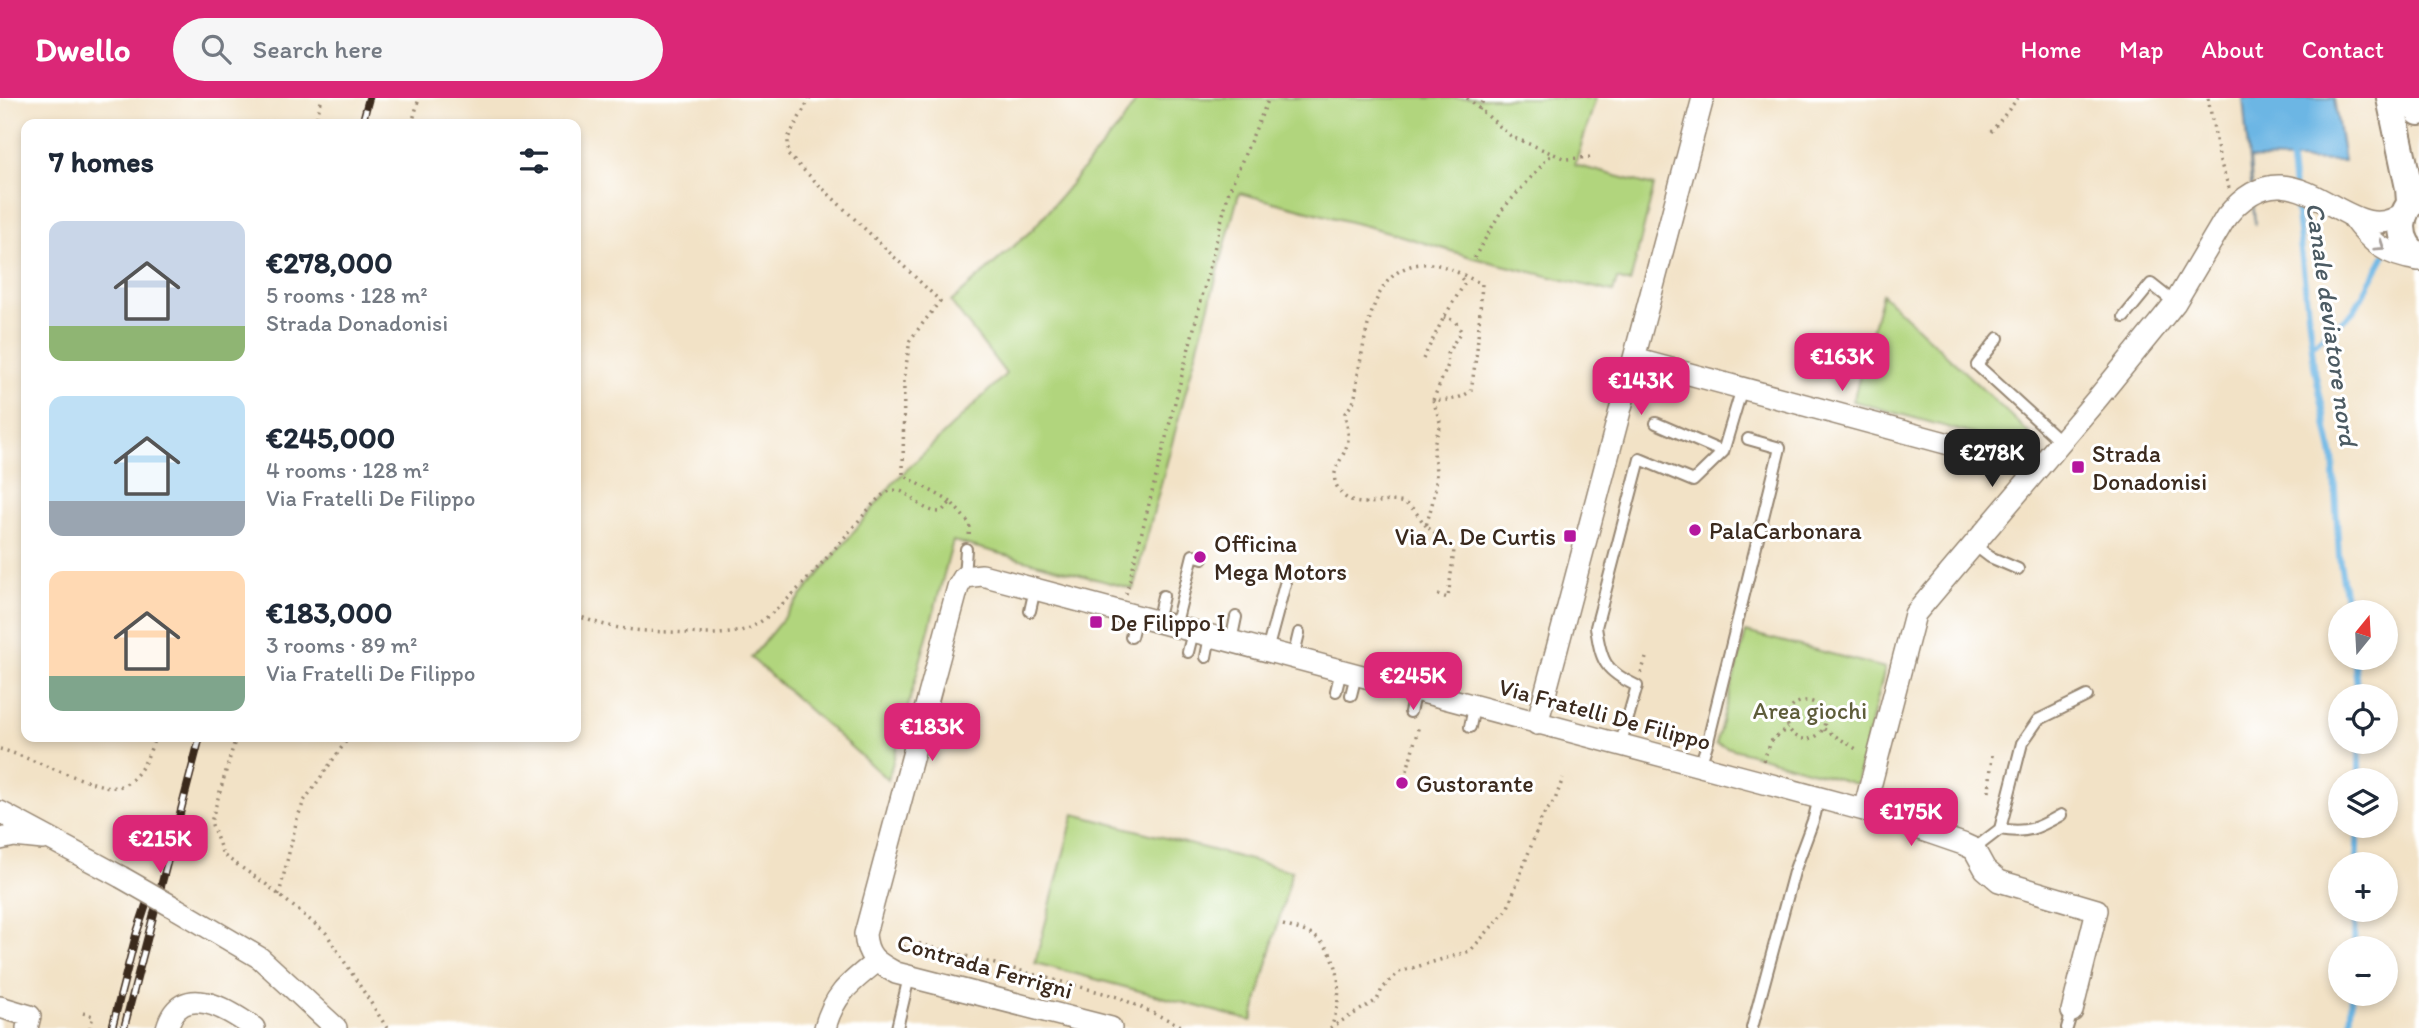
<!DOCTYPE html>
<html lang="en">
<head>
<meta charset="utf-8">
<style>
	:root { --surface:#fff; --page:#f6f6f7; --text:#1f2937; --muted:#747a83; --accent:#db2777 }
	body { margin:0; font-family:Itim,sans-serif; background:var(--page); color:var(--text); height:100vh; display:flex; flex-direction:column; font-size:26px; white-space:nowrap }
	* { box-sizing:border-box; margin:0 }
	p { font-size:23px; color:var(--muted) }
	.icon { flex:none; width:38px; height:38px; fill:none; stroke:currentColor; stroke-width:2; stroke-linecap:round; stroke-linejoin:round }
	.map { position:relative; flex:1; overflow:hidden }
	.drawer { position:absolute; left:21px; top:21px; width:560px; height:623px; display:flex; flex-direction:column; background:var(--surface); border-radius:14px; box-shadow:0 4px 10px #0003 }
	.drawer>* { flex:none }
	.needle { width:46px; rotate:18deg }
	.controls { position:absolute; left:2328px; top:502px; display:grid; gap:14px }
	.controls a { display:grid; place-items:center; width:70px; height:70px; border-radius:50%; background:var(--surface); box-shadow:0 4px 10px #0003; font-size:35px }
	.price { position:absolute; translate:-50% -60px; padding:0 16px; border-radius:14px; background:var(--accent); color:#fff; font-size:23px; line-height:46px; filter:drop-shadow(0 2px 4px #0008) }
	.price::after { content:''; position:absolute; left:50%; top:42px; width:21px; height:16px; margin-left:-10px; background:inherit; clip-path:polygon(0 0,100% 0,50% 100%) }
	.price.selected { background:#222; color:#fff }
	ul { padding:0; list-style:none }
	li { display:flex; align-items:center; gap:21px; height:175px; padding:0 28px }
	li span { display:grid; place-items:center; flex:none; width:196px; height:140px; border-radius:14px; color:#555 }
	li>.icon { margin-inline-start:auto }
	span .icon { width:84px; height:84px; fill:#fffc; stroke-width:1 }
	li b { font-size:30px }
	h2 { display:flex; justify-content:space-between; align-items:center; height:84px; padding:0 28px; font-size:30px }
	header { display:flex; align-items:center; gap:42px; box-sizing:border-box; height:98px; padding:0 35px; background:var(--accent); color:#fff }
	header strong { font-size:33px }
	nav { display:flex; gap:38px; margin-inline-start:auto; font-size:24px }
	.search { width:490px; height:63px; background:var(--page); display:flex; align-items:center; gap:18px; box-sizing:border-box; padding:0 24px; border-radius:38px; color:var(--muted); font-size:26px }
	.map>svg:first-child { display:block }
</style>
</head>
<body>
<header>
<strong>Dwello</strong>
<div class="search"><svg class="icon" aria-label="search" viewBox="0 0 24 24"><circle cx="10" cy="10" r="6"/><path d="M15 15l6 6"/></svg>Search here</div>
<nav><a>Home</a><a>Map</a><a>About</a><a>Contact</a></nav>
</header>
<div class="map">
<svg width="2419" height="930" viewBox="0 0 2419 930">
	<rect width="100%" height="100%" fill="#fff"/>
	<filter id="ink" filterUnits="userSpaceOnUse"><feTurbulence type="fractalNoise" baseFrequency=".0143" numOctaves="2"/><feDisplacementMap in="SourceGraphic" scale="14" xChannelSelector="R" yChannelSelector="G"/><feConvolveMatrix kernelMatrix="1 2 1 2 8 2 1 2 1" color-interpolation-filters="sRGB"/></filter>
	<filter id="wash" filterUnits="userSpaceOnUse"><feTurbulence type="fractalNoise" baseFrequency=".00686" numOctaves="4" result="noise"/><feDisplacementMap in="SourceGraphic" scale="28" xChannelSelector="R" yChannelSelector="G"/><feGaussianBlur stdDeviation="1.57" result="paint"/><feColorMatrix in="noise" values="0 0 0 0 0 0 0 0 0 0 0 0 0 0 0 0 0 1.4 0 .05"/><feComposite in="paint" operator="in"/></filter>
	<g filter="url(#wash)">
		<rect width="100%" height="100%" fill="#f2e2c6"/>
		<path fill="#b1d57d" stroke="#76804e" stroke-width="2" d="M1138 0H1596L1575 67 1654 88 1630 185 1617 181 1613 194 1474 160 1385 133 1239 95 1133 491 953 443 888 682 751 560 894 384 1006 276 951 204 1033 131 1121 26Z
			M1882 196 2030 336 2021 342 2001 344 1853 303Z
			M1746 534 1885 570 1856 686 1716 646Z
			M1074 716 1292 773 1252 923 1035 865Z"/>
		<path fill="#6cb6e4" stroke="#547081" stroke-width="2" d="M2243 0H2334L2344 63 2250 61 2255 127Z"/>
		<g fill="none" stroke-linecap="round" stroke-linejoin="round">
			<path stroke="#6cb6e4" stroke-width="6" d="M2290 55 2314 268 2333 359 2339 458 2348 514
				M2312 247 2354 213 2386 155
				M2354 560 2358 598
				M2359 682V644
				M2356 766 2358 728
				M2354 850 2355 812
				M2350 930 2352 896"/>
		</g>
	</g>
	<g filter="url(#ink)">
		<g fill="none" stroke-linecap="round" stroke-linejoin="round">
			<defs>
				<path id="service" d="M2124 219 2151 186 2175 205
					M1998 240 1977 267 2060 343
					M1656 325 1723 354
					M1973 446 1990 459 2018 471
					M964 479 966 451
					M1030 513 1035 491
					M1157 524 1163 498
					M1175 529 1193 457 1203 460
					M1131 539 1136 518
					M1231 543 1236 519
					M1267 553 1285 486
					M1188 554 1193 534
					M1206 559 1210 538
					M1293 560 1299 535
					M1398 588 1404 563
					M1336 593 1341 573
					M1351 597 1356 577
					M1410 614 1415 593
					M1470 629 1474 609
					M1620 648 1637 588C1605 573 1601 564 1596 529L1640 361 1693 383 1723 354 1742 290
					M1700 668 1708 643 1780 350 1748 341
					M2000 731 2022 645 2038 622 2087 598
					M1974 751 2000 731C2027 736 2038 730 2061 717
					M897 930 909 879
					M1752 930 1794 774 1814 720 1819 700
					M2067 930 2072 913"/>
				<path id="minor" d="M2351 118C2370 144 2386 158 2419 162
					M1634 261 2038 370
					M1537 626 1703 0
					M1864 712 1915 516 2097 301 2175 205 2226 119C2295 32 2350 160 2404 114
					M0 714 121 779
					M0 741 14 738 43 741
					M177 811 260 860 336 930
					M0 909 30 918 27 930
					M167 930C181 881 229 912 254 930
					M825 930C834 896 850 885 876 864
					M1111 930 896 875C877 864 867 860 865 836L958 489 964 479 982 477 1757 683 1864 712 1963 746 1974 751 1985 771 1999 783 2097 812 2072 913"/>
				<path id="tertiary" d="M2390 0 2409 90 2410 104
					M2413 0 2419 14
					M2419 97C2398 114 2395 142 2419 159"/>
			</defs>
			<use href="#service" stroke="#968672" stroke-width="14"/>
			<use href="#minor" stroke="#968672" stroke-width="24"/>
			<use href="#tertiary" stroke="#968672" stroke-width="30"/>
			<path stroke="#968672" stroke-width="3.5" stroke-dasharray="2 5" stroke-linecap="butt" d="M810 0 788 40V57L940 203 910 242 904 281 903 377 951 404
				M1467 0 1512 39 1566 61 1592 59
				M2208 0 2220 63 2229 90
				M1479 12 1484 0
				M315 26 322 0
				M412 26 419 0
				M1991 34 2018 0
				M1474 160 1502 112 1551 57
				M1423 261 1444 219 1465 185 1458 176
				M1433 302 1441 327C1428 354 1437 358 1436 383 1435 399 1430 413 1426 428L1454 452 1448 500 1438 497
				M1433 302 1448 267 1447 256 1461 233 1455 223 1444 219
				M1426 428C1421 422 1415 411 1408 407 1389 396 1360 414 1344 398 1322 375 1345 364 1348 342 1349 334 1346 323 1345 315 1348 311 1353 306 1354 302 1357 293 1357 279 1359 270 1368 228 1374 162 1431 166 1448 167 1466 179 1482 186L1477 252 1471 293C1458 302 1448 303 1433 302
				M1126 496 1229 93 1269 0
				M576 517C609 531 634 533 670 534 694 535 720 539 744 532 780 522 849 432 877 402 905 374 913 415 941 414L951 404 970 426 969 439
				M1641 575 1646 560
				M1787 622a19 19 0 1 1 38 0a19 19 0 1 1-38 0Z
				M1824 631 1858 652
				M236 639 211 724 223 757 267 787 326 835 387 930
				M0 651C24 657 100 693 118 689 139 684 149 657 155 639
				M1763 663 1772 642 1788 630
				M1407 673 1419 627
				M1989 694 1992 656
				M279 797 297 721 304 703 349 639
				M1283 827C1296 831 1309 833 1319 842 1343 862 1342 900 1332 927
				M902 856 906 842 1118 899 1186 930
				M83 915 93 918 90 930
				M1330 930 1377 902 1382 891 1399 874 1470 853 1507 812 1542 719 1555 702 1563 680"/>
			<use href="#service" stroke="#fff" stroke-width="10"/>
			<use href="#minor" stroke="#fff" stroke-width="21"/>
			<use href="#tertiary" stroke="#fff" stroke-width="26"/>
			<defs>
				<path id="rail" d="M362 26 369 0
					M112 930 136 837 148 801
					M124 930 200 639"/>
			</defs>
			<use href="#rail" stroke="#3b2a1e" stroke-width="8"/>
			<use href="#rail" stroke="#fff" stroke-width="5" stroke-dasharray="16" stroke-linecap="butt"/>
			<defs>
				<path id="minor-bridge" d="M121 779 177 811"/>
			</defs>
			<use href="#minor-bridge" stroke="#968672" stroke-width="24" stroke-linecap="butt"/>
			<use href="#minor-bridge" stroke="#fff" stroke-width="21"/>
		</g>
		<defs><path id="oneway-chevron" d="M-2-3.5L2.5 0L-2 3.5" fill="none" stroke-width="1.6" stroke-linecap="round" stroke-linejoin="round" transform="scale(1.75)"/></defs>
		<use stroke="#a79f9a" href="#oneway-chevron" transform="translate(2380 148) rotate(34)"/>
	</g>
	<g fill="#b5179e" stroke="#fff" stroke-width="2.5">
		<rect x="2071" y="362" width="14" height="14" rx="3.5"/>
		<circle cx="1695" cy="432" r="7"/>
		<rect x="1563" y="431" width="14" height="14" rx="3.5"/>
		<circle cx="1200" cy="459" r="7"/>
		<rect x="1089" y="517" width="14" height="14" rx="3.5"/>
		<circle cx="1402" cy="685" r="7"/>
	</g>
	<g text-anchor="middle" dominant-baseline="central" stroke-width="6" stroke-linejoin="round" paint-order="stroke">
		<g font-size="24" fill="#3b2a1e" stroke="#fff" text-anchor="start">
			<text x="2092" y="355">Strada<tspan x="2092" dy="28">Donadonisi</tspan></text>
			<text x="1709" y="432">PalaCarbonara</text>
			<text x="1556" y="438" text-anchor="end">Via A. De Curtis</text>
			<text x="1214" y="445">Officina<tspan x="1214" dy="28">Mega Motors</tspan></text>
			<text x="1110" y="524">De Filippo I</text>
			<text x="1416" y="685">Gustorante</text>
		</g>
		<g font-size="24" fill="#5e5d3a" stroke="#fff">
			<text x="1810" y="612">Area giochi</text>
		</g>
		<g font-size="24" fill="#3b2a1e" stroke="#fff">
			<text transform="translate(1605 616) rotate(15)">Via Fratelli De Filippo</text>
			<text transform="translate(985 868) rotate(16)">Contrada Ferrigni</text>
		</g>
		<g font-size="26" font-style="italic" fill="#4c5b63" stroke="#fff">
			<text transform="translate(2332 226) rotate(82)">Canale deviatore nord</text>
		</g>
	</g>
</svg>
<div class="controls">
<a><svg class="needle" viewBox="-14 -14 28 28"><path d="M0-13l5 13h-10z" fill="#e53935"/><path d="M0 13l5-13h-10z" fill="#747a83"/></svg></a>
<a><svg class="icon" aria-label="locate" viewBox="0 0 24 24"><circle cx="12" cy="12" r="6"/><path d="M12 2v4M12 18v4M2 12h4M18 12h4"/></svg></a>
<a><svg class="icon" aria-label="layers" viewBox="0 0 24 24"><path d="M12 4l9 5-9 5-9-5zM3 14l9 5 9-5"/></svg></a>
<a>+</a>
<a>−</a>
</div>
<b class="price" style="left:1842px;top:295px">€163K</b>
<b class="price" style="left:1641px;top:319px">€143K</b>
<b class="price selected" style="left:1992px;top:391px">€278K</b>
<b class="price" style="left:1413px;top:614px">€245K</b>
<b class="price" style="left:932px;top:665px">€183K</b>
<b class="price" style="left:1911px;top:750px">€175K</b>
<b class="price" style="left:160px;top:777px">€215K</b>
<section class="drawer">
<h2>7 homes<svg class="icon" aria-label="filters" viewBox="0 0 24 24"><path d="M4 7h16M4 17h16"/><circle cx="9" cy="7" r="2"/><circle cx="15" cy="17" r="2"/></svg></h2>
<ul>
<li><span style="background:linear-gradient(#c9d6e8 75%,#8fb573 0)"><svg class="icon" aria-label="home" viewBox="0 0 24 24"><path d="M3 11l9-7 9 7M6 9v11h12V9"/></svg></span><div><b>€278,000</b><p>5 rooms · 128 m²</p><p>Strada Donadonisi</p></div></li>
<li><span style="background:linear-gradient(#bfe0f5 75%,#9aa5b1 0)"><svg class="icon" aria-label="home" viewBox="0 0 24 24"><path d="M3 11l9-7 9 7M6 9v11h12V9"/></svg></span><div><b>€245,000</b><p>4 rooms · 128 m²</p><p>Via Fratelli De Filippo</p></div></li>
<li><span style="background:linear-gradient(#ffd9b3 75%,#7fa58c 0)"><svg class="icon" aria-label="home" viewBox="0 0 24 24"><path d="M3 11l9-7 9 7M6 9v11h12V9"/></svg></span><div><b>€183,000</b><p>3 rooms · 89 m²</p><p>Via Fratelli De Filippo</p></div></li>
</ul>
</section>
</div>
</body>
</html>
